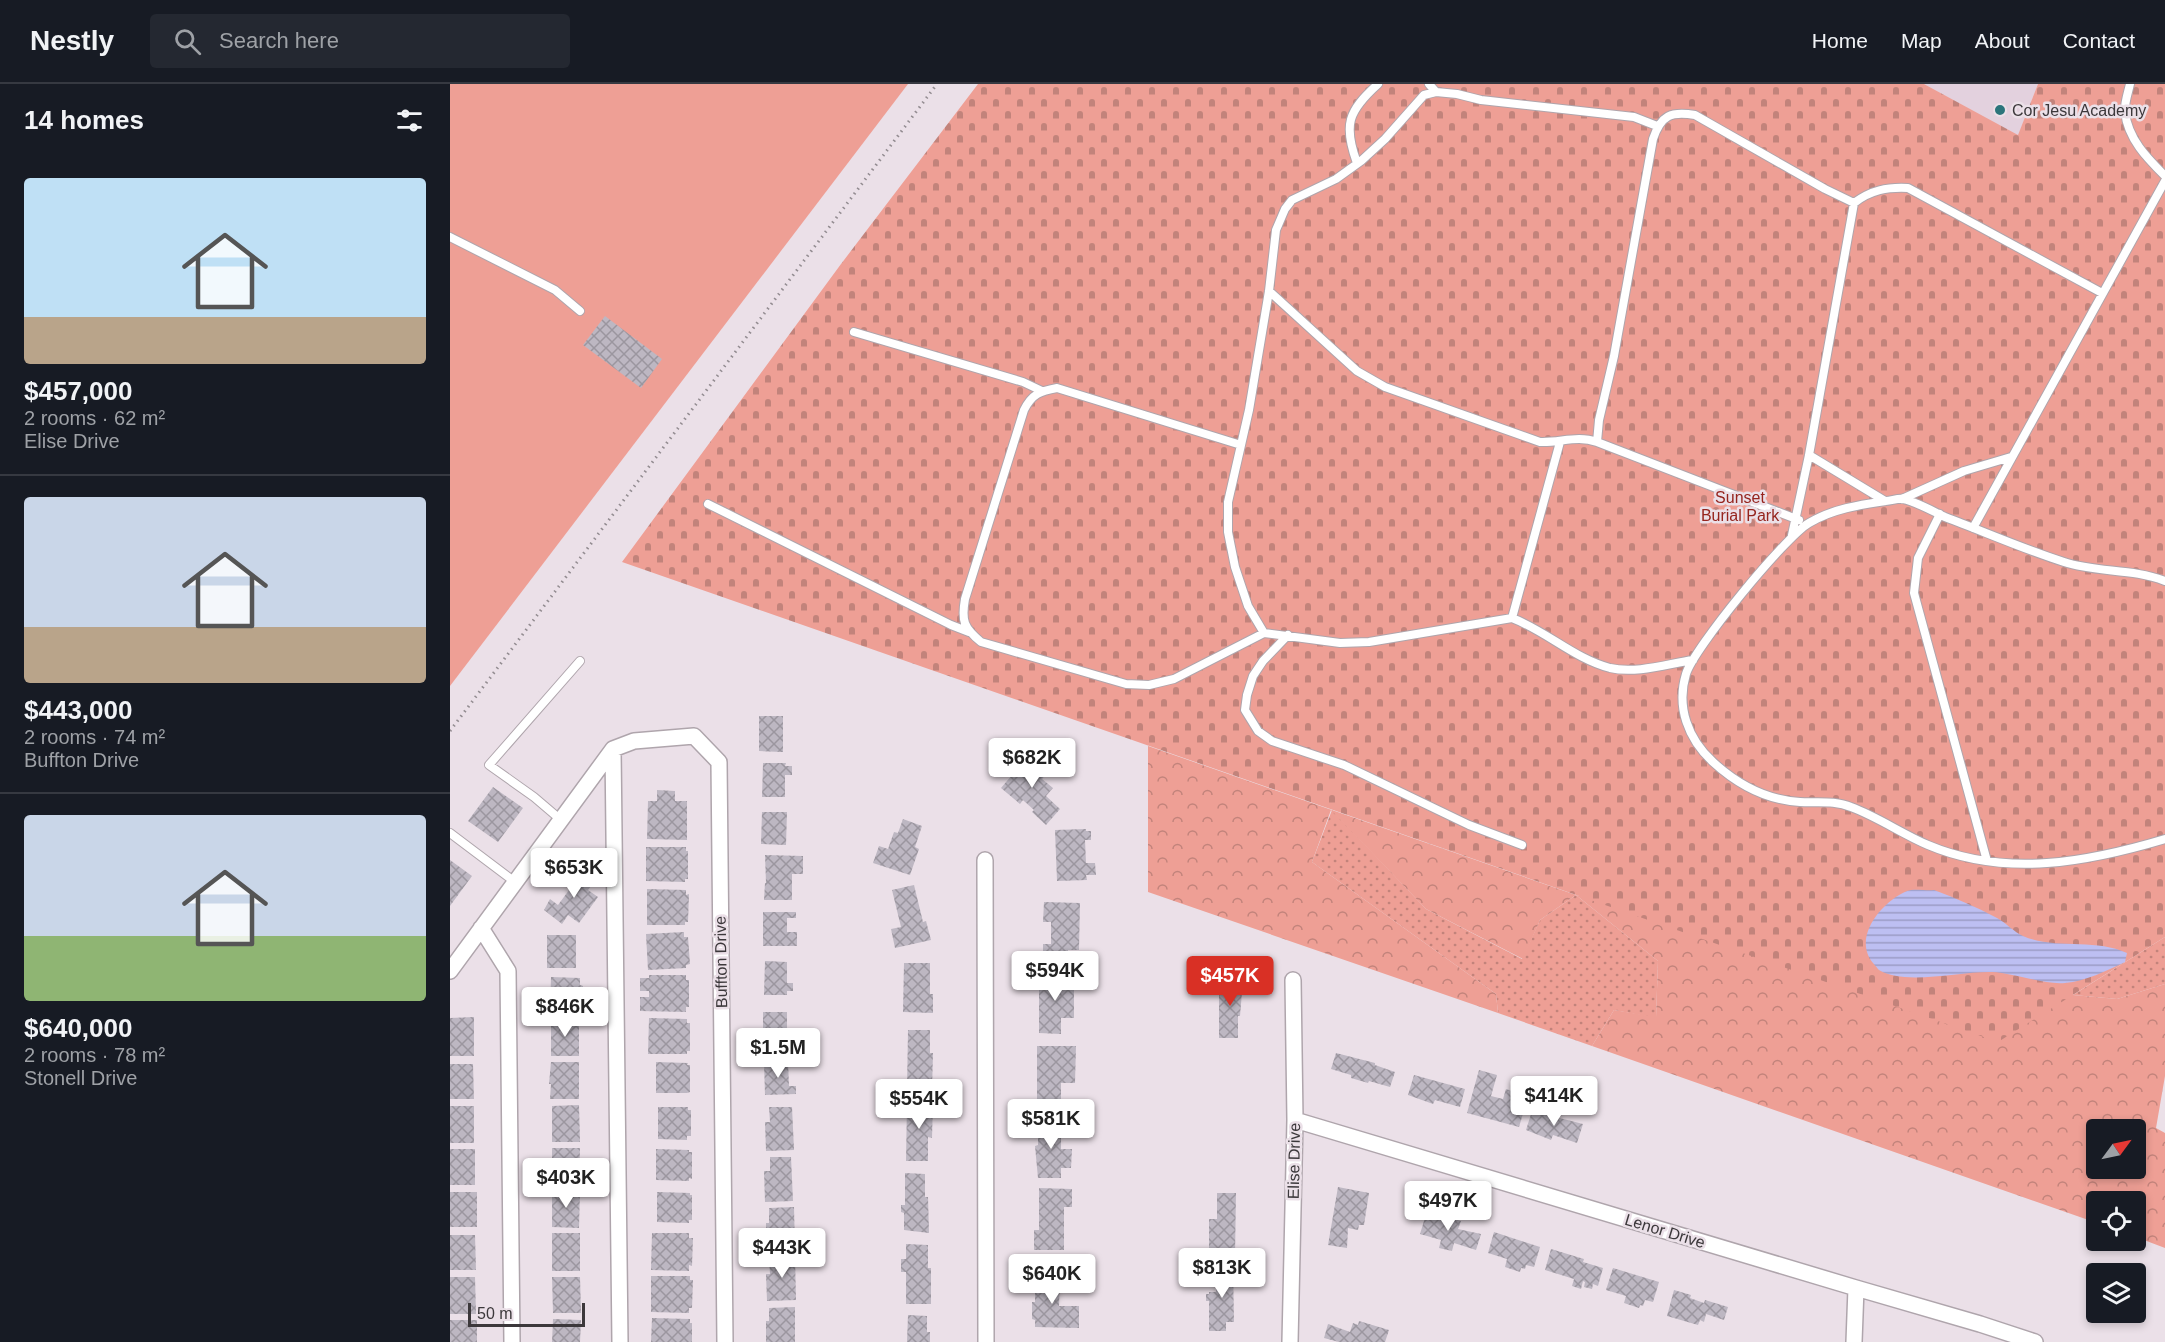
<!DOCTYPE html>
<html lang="en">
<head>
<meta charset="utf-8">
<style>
	:root { --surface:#171b24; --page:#242831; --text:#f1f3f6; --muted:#9ea1a6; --line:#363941; --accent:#d93025 }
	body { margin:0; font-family:Helvetica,sans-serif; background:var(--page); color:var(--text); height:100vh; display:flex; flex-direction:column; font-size:22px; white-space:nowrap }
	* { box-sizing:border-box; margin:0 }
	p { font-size:20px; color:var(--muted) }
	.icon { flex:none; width:33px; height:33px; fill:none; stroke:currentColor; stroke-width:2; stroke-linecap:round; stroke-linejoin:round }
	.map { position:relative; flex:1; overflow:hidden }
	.sheet { display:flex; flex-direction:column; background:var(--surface); width:450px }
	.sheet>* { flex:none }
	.needle { width:39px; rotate:57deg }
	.buttons { position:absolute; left:1636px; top:1035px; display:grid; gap:12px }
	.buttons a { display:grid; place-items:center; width:60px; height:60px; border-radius:6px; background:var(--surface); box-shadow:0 3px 9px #0003; font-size:30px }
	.scale { position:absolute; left:18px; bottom:15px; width:117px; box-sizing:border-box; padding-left:6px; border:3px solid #3c383b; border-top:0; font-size:16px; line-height:21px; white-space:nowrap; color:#3c383b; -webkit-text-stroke:4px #ebe0e8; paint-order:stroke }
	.price { position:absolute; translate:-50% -51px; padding:0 14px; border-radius:6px; background:#fff; color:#222; font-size:20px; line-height:39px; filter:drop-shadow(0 2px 3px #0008) }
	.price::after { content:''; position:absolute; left:50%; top:36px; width:18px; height:14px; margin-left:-9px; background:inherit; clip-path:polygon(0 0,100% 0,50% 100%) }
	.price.current { background:var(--accent); color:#fff }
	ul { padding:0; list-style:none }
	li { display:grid; align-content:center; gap:12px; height:318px; padding:0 24px }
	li+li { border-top:2px solid var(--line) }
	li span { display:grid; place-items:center; height:186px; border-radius:6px; color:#555 }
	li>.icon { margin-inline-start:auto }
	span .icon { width:108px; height:108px; fill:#fffc; stroke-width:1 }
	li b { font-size:26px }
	h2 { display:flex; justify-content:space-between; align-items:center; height:72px; padding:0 24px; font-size:26px }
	header { display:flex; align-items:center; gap:36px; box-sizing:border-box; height:84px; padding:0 30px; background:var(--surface); border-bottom:2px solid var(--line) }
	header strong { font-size:28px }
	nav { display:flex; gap:33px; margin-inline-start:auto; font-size:21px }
	.search { width:420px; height:54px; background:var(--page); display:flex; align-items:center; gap:15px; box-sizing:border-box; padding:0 21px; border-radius:6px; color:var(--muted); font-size:22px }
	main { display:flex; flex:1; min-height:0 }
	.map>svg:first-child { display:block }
</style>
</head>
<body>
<header>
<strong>Nestly</strong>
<div class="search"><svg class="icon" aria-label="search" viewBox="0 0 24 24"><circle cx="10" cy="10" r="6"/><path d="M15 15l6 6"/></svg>Search here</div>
<nav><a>Home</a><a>Map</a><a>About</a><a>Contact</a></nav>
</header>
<main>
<section class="sheet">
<h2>14 homes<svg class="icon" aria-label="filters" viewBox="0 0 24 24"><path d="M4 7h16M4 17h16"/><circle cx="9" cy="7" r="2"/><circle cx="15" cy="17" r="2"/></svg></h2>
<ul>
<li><span style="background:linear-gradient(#bfe0f5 75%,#b9a48a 0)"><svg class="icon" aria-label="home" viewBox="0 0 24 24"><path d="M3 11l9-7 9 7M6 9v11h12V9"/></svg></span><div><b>$457,000</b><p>2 rooms · 62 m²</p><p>Elise Drive</p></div></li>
<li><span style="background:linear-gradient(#c9d6e8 70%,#b9a48a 0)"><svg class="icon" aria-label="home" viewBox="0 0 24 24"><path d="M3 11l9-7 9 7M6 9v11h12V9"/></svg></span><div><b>$443,000</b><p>2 rooms · 74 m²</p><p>Buffton Drive</p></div></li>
<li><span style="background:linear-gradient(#c9d6e8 65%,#8fb573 0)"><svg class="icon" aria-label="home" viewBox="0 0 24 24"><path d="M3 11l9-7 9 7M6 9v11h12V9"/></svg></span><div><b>$640,000</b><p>2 rooms · 78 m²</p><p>Stonell Drive</p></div></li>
</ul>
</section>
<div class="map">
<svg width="1715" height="1258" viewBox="0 0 1715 1258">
	<defs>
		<pattern id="grass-dots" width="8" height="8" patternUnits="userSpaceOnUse" patternTransform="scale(1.5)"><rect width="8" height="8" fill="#ee9f95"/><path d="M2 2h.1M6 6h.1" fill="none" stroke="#c2837b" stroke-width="1.8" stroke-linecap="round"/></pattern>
		<pattern id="forest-crowns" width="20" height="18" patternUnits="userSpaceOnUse" patternTransform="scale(1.5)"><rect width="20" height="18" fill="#ee9f95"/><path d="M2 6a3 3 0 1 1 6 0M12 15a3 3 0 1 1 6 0" fill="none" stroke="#c2837b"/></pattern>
		<pattern id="cemetery-stones" width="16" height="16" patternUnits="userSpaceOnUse" patternTransform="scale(1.5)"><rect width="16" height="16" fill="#ee9f95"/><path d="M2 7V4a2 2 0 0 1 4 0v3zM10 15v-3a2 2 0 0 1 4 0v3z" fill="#c2837b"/></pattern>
		<pattern id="water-rules" width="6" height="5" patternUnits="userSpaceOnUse" patternTransform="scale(1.5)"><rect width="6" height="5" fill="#bdbff2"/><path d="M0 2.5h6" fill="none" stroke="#9b9cc5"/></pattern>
		<pattern id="building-cross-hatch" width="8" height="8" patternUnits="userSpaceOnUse" patternTransform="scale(1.5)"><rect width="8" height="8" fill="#bdb7c2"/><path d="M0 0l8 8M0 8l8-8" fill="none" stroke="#9b969f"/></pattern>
	</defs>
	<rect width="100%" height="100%" fill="#ebe0e8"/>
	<path fill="#e3d1de" d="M1474 0H1588L1568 52Z"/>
	<path fill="url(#grass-dots)" d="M882 726 976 825 1072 875 1090 836 1126 811 1208 877 1206 934 1164 926 1142 962 1048 929 1046 910 862 778Z
		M1715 853V900L1667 915 1623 911Z"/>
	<path fill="url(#forest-crowns)" fill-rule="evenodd" d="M698 662 1126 811 1623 911 1667 915 1715 900V992L1706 1044 1715 1049V1164L1686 1153V1118H1647V1139L1142 962 1164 926 1206 933 1208 877 1126 811 1090 836 1073 875 976 825 881 726 862 778 1046 910 1048 929 698 808ZM1647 1046H1686V1084H1647Z"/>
	<path fill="url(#cemetery-stones)" d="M528 0H1474L1568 51 1588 0H1715V853L1548 958 172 478 391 180Z"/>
	<path fill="#ee9f95" d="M0 0H458L0 602Z"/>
	<path fill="url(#water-rules)" d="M1484 806C1506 814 1526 823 1547 834 1556 839 1564 848 1573 852 1604 866 1645 854 1677 869L1675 878C1656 887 1636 897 1615 899 1594 901 1564 889 1542 888 1511 887 1455 902 1429 886 1428 885 1424 880 1423 879 1402 854 1431 818 1457 807 1464 804 1476 807 1484 806Z"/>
	<path fill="url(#building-cross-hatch)" d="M155 232 212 275 191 304 133 261Z
		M309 632H333V668L309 667Z
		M579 671 598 688 592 695 603 704 596 712 610 725 596 741 582 728 584 726 573 716 570 720 551 704Z
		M313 679H336L335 682H342V691H335V713H312Z
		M43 703 73 724 48 758 18 737Z
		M207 706 225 707V717H237V756L197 755 198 717H207Z
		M312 728H337L336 761 311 760Z
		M453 735 472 742 465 763 469 765 460 791 423 779 429 762 438 765 444 748 448 749Z
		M636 745V747H641V756H635L636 779H645L646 791H636L637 796 607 797 605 746Z
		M196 763H236V767H238V795H235V798L196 797Z
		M315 771 353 772V790H342V816H314L315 799H316Z
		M0 776 22 792 0 822Z
		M126 783 145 797 138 806 148 813 129 839 118 831 112 840 94 826 100 815 108 821 125 798 117 793Z
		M464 801 473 838 476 837 481 856 445 864 441 845 451 843 442 806Z
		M197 805 236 806V811L239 810 238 838H235V841H197Z
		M594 818 630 819 629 866H618V881L593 880V860H601V838H593Z
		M313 828H346V834H337V848H347V862H313Z
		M234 848V853H238L240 880 236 881V884L198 886 196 850Z
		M97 851H126V884H97Z
		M315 877 337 878V899H343V907H337V911H314Z
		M454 879H480V910H483V929L453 928Z
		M589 890 624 891V934H611V950L589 949Z
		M199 891H236V896H239V923H236V928L190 927V913H199V907H190V894H199Z
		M101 893 130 894V901L133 902V920H130V928H100Z
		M769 895 793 896 790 932H788V954H769Z
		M313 928H337V961H313Z
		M24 933V972H0V934Z
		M199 934 237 935V939H240V967H237V970H198Z
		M101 935H129V972H101Z
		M458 946H480V969H483L482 1006 457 1005Z
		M587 962H626L625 999H611V1022H587Z
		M886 969 925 979V981L945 988 940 1003 919 997 918 999 901 994V991L881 985Z
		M338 977 339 1002H346V1010L315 1011 314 978Z
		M101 978H129V1015H100L101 1000H99Z
		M206 978 238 979 237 981H240V1008L237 1009H206Z
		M0 980H23L24 1015H0Z
		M1029 986 1047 991 1041 1012 1053 1015 1056 1005 1074 1011 1071 1022 1075 1023 1069 1043 1017 1029Z
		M964 991 1015 1005 1010 1023 985 1016 983 1020 958 1011Z
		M457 1017 483 1018 482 1054 478 1053V1077H456Z
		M129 1021 130 1058H102V1022Z
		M0 1022H24V1059H0Z
		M208 1023H238V1026H241V1052H237V1056L208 1055Z
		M319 1023H342L344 1066 316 1067 315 1038H320Z
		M1082 1027 1133 1040 1127 1059 1103 1051 1101 1056 1076 1046Z
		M588 1034H611V1065H622L621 1084H611V1094H588L585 1062 588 1061Z
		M102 1064H130L129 1100H102Z
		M0 1065H25V1101H0Z
		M206 1065 239 1066V1068H242V1095L239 1094V1097L206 1096Z
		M320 1073H341L343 1117 315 1118 314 1087H320Z
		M455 1089 475 1090V1113H478L479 1149 454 1146V1129L451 1128V1121H455Z
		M888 1103 919 1109 914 1141H909L908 1146 898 1144 897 1164 878 1161Z
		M589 1104 622 1105V1123H614V1166H584V1146H589Z
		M102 1106 130 1107 129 1144 102 1143Z
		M0 1108H27V1143H0Z
		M207 1108 240 1109V1111H242V1136H239V1139L207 1138Z
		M767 1109H786L785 1173 759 1172V1135H767Z
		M344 1123 345 1165 316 1166V1139H319V1124Z
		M977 1127 1011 1137 1008 1145 1031 1150 1026 1166 1004 1159 1002 1167 989 1164 991 1156 970 1150Z
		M1044 1148 1090 1163 1084 1183 1076 1181 1075 1185 1071 1184 1070 1188 1055 1183 1057 1175 1038 1169Z
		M102 1149H130V1187H102Z
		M202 1149H239V1154H243L242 1182 239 1181V1187L201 1186Z
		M0 1151H25L26 1186H0Z
		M456 1160 478 1161V1184H481V1220H456V1188H451V1175H456Z
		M1101 1165 1134 1175 1133 1178 1153 1184 1148 1202 1143 1200 1142 1205 1134 1203 1135 1198 1133 1197 1131 1205 1122 1202 1124 1195 1095 1186Z
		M345 1172 346 1216 317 1217 316 1190H320L319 1173Z
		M766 1181H783L784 1238H776V1247H759V1217H756V1210H759V1208H766Z
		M1163 1184 1209 1198 1203 1218 1195 1216 1193 1222 1190 1221 1189 1224 1174 1219 1176 1212 1156 1206Z
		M585 1191H610L609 1222H629V1244L585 1243V1236L582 1235V1218H585Z
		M201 1192H240V1196H243L242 1224H239V1229L201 1228Z
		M0 1193H25L26 1230H0Z
		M102 1193H130L131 1229H103Z
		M1224 1206 1241 1211 1240 1214 1254 1219 1255 1216 1278 1223 1274 1236 1256 1230 1254 1238 1250 1236 1248 1241 1217 1232Z
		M345 1223V1258H316V1237H319V1224Z
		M458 1231 477 1232V1248H480V1258H457Z
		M202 1234 240 1235V1239H242V1258H201Z
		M103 1235 131 1236 130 1258H102Z
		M0 1236H27V1258H0Z
		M909 1237 939 1246 935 1258H889L874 1254 878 1240 900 1248 903 1239 908 1241Z"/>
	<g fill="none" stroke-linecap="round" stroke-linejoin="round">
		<defs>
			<path id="service" d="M979 0 986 8
				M1680 0C1678 9 1674 20 1675 28 1678 55 1697 74 1715 92
				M907 79C893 41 898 27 928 0
				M0 153 105 206 130 227
				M819 207 907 287 935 303 1090 358C1110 359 1127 351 1147 358L1349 436
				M404 248 573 298 592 307
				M1147 358 1149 336 1164 272 1203 55C1211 31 1221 27 1245 31L1375 105 1404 119
				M791 361 607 304C590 307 582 310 574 326L515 515C511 537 514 544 531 558L676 600 699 601 724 595 814 549 890 559 919 558 1062 534C1096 547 1125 575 1160 584 1186 590 1217 580 1243 576
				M1359 371 1435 417
				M1452 415 1514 387 1561 373
				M258 420 501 541 519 548
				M1490 430 1468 474 1464 509 1537 777
				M1523 444 1715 97
				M1342 451 1359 371 1404 119C1421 106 1437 103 1458 104L1652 209
				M1715 497C1682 484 1647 489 1614 478 1573 465 1535 448 1495 433 1484 428 1465 417 1453 415 1448 414 1441 417 1436 417 1409 421 1382 425 1359 439 1335 453 1244 564 1236 590 1226 623 1238 655 1263 678 1287 700 1317 716 1350 718 1367 719 1385 716 1401 723 1428 733 1452 750 1478 761 1556 794 1638 778 1715 755
				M1062 534 1110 358
				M814 549 798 522 785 483 778 448V418L799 326 819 207 826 146 835 125 842 116 886 95 911 77 935 55 974 11 986 8 1007 10 1031 16 1184 33 1207 42
				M838 551 813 577 803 592 797 611 795 626 808 647 822 657 894 681 1019 741 1072 761
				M111 736 84 713 39 681 130 577
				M0 749 65 798"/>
			<path id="minor" d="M163 665 170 1258
				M535 776 536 1258
				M31 844 58 887 62 1258
				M0 887 163 665 184 657 244 652 269 678 275 1258
				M845 1036 1406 1204 1530 1240 1585 1258
				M840 1258 845 1036 843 896
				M1404 1258 1406 1204"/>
		</defs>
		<use href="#service" stroke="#afa5ac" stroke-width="10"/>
		<use href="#minor" stroke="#afa5ac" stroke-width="18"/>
		<path stroke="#938c91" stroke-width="3" stroke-dasharray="1.5 4.5" stroke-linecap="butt" d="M0 647 487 0"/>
		<use href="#service" stroke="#fff" stroke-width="8"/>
		<use href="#minor" stroke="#fff" stroke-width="15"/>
	</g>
	<circle fill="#2b747b" stroke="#ebe0e8" stroke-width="2" cx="1550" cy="26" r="6"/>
	<g text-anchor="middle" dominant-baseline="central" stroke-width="5" stroke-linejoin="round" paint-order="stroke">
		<g font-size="16" fill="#3c383b" stroke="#ebe0e8" text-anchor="start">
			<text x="1562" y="26">Cor Jesu Academy</text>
		</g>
		<g font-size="16" fill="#95241e" stroke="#ebe0e8">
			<text x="1290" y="413">Sunset<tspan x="1290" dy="18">Burial Park</tspan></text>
		</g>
		<g font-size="16" fill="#3c383b" stroke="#ebe0e8">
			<text transform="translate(271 878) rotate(-91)">Buffton Drive</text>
			<text transform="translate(844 1077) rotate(-89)">Elise Drive</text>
			<text transform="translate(1215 1147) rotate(17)">Lenor Drive</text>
		</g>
	</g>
</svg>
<div class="buttons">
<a><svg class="needle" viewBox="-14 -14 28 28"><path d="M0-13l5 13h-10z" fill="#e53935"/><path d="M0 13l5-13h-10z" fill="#9ea1a6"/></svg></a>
<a><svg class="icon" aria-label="locate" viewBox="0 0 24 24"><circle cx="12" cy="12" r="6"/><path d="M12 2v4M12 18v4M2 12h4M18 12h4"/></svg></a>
<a><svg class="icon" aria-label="layers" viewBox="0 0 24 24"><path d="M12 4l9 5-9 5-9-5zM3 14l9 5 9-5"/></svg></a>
</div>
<div class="scale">50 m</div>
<b class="price" style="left:582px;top:705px">$682K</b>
<b class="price" style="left:124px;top:815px">$653K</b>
<b class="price" style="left:605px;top:918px">$594K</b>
<b class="price current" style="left:780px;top:923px">$457K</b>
<b class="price" style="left:115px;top:954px">$846K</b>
<b class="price" style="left:328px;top:995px">$1.5M</b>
<b class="price" style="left:1104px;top:1043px">$414K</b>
<b class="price" style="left:469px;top:1046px">$554K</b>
<b class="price" style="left:601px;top:1066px">$581K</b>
<b class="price" style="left:116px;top:1125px">$403K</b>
<b class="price" style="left:998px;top:1148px">$497K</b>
<b class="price" style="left:332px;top:1195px">$443K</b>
<b class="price" style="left:772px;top:1215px">$813K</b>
<b class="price" style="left:602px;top:1221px">$640K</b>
</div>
</main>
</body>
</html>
